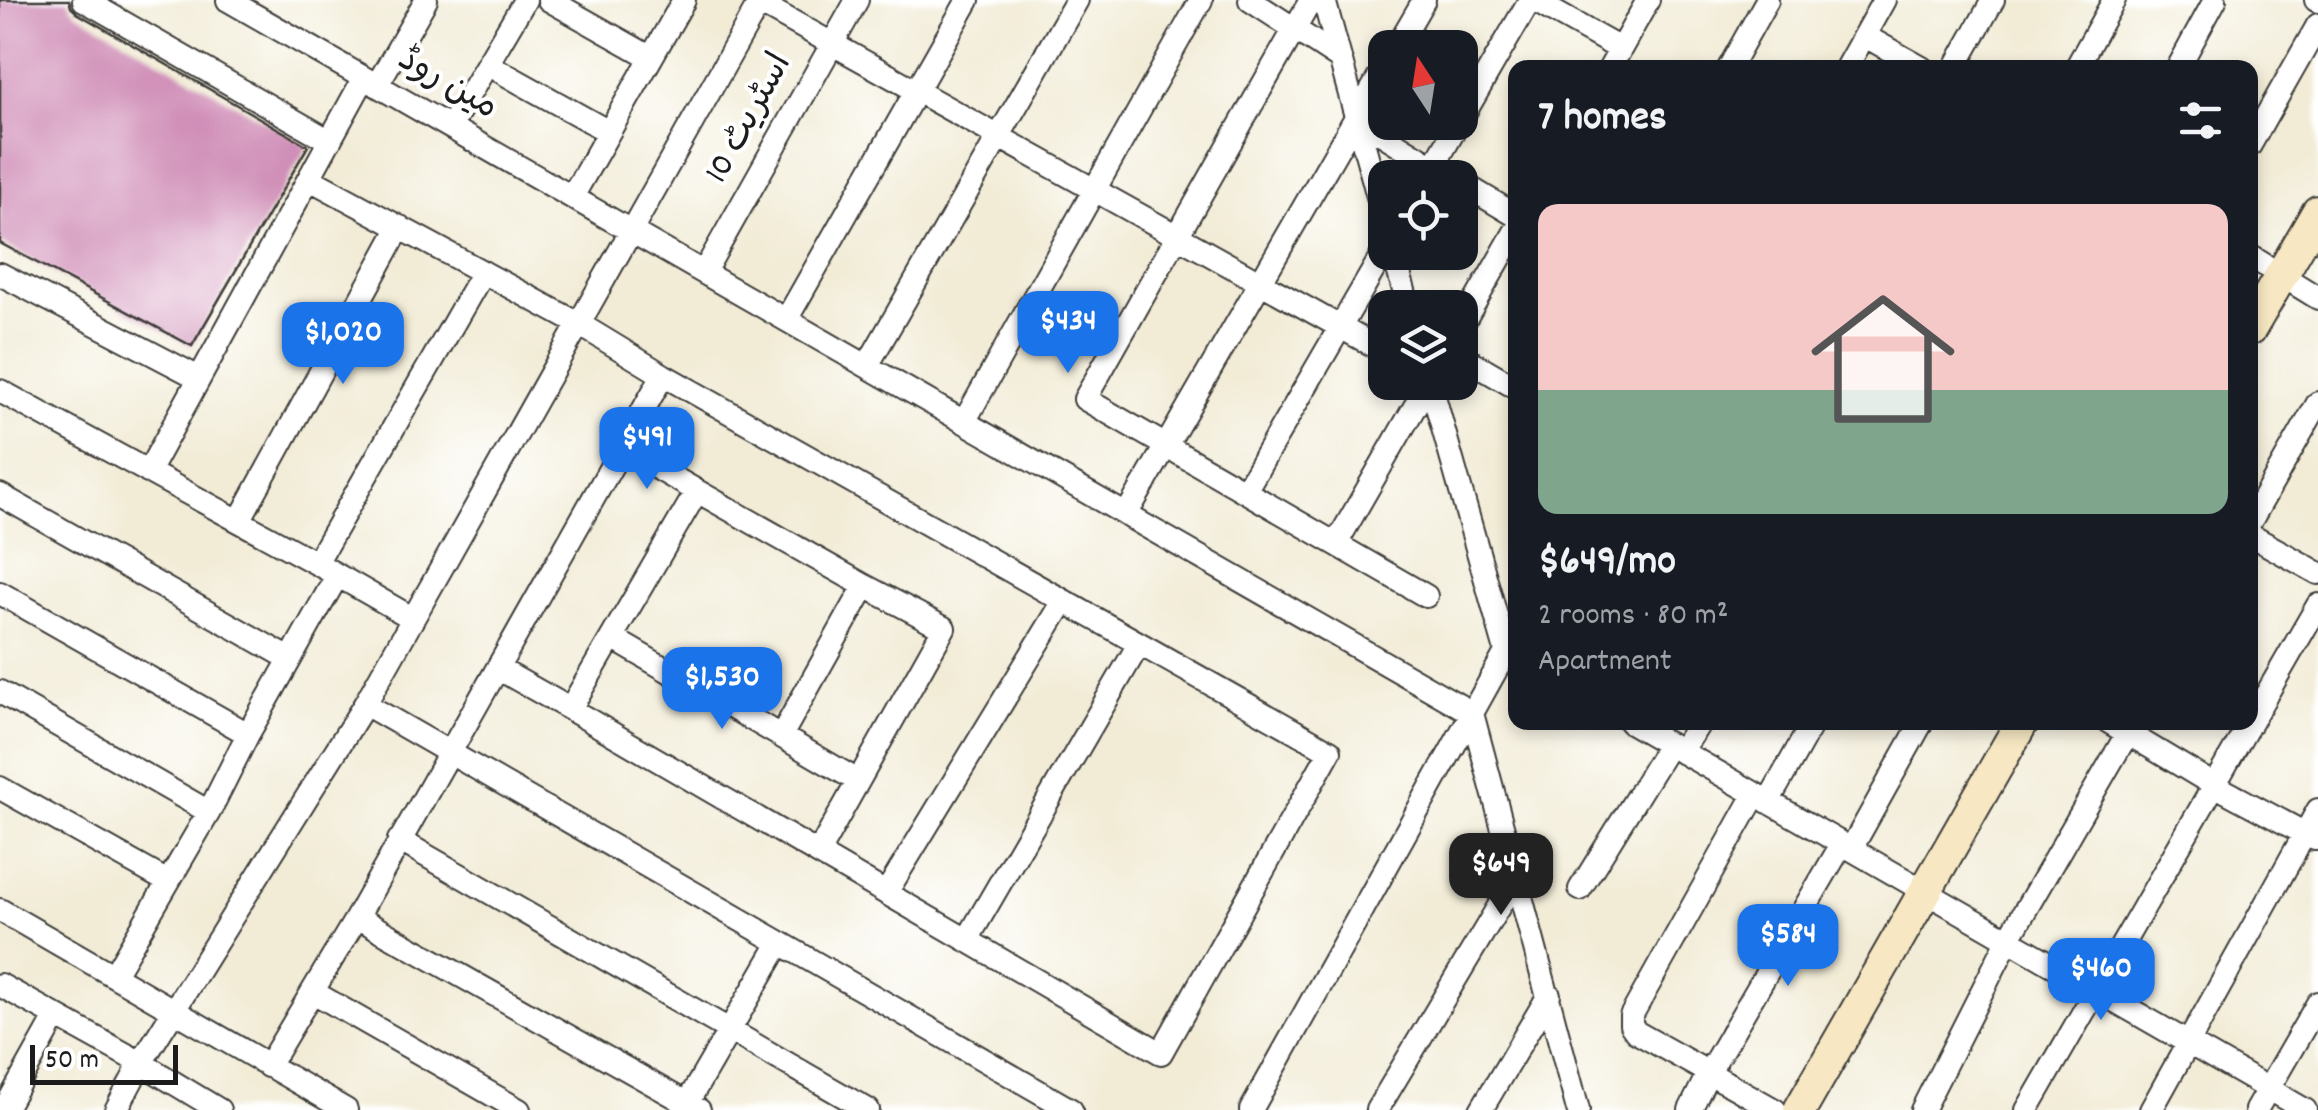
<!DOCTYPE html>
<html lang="en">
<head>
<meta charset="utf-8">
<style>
	:root { --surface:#171b24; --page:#20242c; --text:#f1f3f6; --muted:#9ea1a6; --line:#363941; --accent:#1a73e8 }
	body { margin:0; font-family:Dekko,"Playpen Sans Arabic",sans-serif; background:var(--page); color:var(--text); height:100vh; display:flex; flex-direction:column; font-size:38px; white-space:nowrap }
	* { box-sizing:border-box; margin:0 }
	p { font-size:32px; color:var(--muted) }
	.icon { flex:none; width:55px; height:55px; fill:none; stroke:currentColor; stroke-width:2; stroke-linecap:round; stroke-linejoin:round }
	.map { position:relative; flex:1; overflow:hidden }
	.drawer { position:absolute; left:1508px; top:60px; width:750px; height:670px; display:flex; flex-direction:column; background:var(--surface); border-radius:20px; box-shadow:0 5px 15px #0003 }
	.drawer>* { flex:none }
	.needle { width:65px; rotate:348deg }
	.fabs { position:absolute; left:1368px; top:30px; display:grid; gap:20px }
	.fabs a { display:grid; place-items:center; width:110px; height:110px; border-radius:20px; background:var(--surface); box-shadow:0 5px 15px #0003; font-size:50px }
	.scale { position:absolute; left:30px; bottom:25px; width:148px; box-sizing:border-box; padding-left:10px; border:5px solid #1c1c1c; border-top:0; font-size:28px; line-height:35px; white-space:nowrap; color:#1c1c1c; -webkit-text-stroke:8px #fff; paint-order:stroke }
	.price { position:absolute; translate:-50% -85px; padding:0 22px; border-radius:20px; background:var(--accent); color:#fff; font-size:32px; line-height:65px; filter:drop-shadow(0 2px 5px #0008) }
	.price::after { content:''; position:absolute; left:50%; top:60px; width:30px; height:22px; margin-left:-15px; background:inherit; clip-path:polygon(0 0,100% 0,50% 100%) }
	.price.on { background:#222; color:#fff }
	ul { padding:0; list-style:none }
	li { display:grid; align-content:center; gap:20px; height:530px; padding:0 30px }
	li+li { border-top:2px solid var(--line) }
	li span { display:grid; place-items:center; height:310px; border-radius:20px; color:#555 }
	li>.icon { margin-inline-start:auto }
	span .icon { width:180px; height:180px; fill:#fffc; stroke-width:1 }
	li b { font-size:42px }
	h2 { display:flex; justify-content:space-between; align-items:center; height:120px; padding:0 30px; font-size:42px }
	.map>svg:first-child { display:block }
</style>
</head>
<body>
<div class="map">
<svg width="2318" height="1110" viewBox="0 0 2318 1110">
	<rect width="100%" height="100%" fill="#fff"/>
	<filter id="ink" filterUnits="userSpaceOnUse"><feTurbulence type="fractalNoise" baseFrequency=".01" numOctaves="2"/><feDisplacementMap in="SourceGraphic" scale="20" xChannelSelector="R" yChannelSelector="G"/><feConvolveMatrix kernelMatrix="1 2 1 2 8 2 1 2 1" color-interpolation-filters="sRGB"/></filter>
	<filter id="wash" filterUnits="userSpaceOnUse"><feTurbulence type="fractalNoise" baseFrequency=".0048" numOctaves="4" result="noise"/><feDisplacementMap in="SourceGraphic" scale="40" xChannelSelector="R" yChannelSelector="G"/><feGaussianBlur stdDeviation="2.25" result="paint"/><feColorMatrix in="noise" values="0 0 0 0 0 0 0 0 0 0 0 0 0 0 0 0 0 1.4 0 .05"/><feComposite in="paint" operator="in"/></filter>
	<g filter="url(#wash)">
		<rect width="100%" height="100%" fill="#f2ecd7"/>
		<g id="blocks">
			<path fill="#d08fb8" d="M0 0H69L71 7 77 13 308 146 192 346 0 243Z"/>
		</g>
	</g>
	<g filter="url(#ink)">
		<use href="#blocks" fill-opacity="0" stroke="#3c3b38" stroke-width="2.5"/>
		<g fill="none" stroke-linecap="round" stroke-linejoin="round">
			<defs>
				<path id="street" d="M84 0 330 141
					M228 0 1472 713 1578 1110
					M549 0 650 57
					M1250 0 1339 58
					M1311 0 1085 399 1426 596
					M1324 0 1385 222
					M1533 0 1620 49
					M2316 0 2318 1
					M759 3 1385 352
					M1865 36 1922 68
					M1396 48 1424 0
					M487 64 609 132
					M1610 68 1648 0
					M1729 68 1767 0
					M1846 68 1884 0
					M1955 68 1993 0
					M2076 68 2114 0
					M2178 68 2215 0
					M377 85 426 0
					M1356 118 1453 178
					M1460 121 1530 0
					M450 127 525 0
					M2250 145 2318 25
					M1428 176 1459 122
					M310 179 579 324 663 375 1330 751 1161 1053 570 709 499 669
					M1460 182 1515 215
					M572 197 684 0
					M1393 252 1409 308
					M2250 256 2318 298
					M704 272 857 0
					M0 274 199 378
					M786 320 968 0
					M1460 328 1515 232
					M1460 355 1515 387
					M867 366 1077 0
					M1430 382 1506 651 1512 655
					M0 391 316 563 412 618
					M964 422 1201 0
					M622 448 697 491
					M148 472 364 78
					M1245 491 1385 250
					M0 495 290 659
					M1126 515 1385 67
					M239 521 400 227
					M2250 522 2318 403
					M2250 535 2318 573
					M1336 544 1429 382
					M316 563 483 272
					M0 593 248 734
					M612 638 858 781
					M0 692 209 812
					M365 704 1071 1110
					M570 709 697 491 865 586 944 628 818 853
					M1630 722 2305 1110
					M2109 722 2214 785 2315 839
					M781 736 865 586
					M1681 752 1700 722
					M0 788 168 882
					M1755 795 1631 1016V1025L1636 1032 1775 1110
					M1768 802 1813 722
					M399 840 868 1110
					M1851 849 1922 722
					M1580 889 1669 745
					M886 893 1064 601
					M0 910 346 1110
					M357 917 699 1110
					M967 940 1139 644
					M114 975 209 812 248 734 337 576
					M0 985 141 1063 219 1110
					M313 992 519 1110
					M268 1066 357 917 663 375
					M4 1110 56 1017
					M116 1110 141 1063 365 704 761 0
					M683 1110 780 943
					M1251 1110 1515 636
					M1377 1110 1517 876
					M1481 1110 1549 995
					M1690 1110 1709 1072 1842 844
					M1922 1110 2008 940 2134 722
					M2027 1110 2318 605
					M2151 1110 2318 810
					M2256 1110 2318 1003"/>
				<path id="secondary" d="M2250 329 2318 212
					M1800 1110 2022 722"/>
			</defs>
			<use href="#street" stroke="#3c3b38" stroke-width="26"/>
			<use href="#secondary" stroke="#3c3b38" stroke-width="36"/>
			<use href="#street" stroke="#fff" stroke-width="22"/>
			<use href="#secondary" stroke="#f7e8c3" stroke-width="32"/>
		</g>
	</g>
	<g text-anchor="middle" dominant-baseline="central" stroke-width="8" stroke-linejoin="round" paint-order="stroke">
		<g font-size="35" fill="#1c1c1c" stroke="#fff">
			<text transform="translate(447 85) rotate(30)">مین روڈ</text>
			<text transform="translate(750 119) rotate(-61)">اسٹریٹ 10</text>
		</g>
	</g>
</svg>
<div class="fabs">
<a><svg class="needle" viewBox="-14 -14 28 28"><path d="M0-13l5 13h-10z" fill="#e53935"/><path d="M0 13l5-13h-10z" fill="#9ea1a6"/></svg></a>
<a><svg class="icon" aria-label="locate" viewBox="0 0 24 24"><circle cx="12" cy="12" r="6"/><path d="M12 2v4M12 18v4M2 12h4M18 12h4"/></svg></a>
<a><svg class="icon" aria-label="layers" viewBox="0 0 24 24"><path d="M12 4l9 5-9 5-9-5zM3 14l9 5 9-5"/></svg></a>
</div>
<div class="scale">50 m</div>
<b class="price" style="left:1068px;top:376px">$434</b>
<b class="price" style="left:343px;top:387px">$1,020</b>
<b class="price" style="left:647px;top:492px">$491</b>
<b class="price" style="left:722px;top:732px">$1,530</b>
<b class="price on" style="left:1501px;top:918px">$649</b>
<b class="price" style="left:1788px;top:989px">$584</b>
<b class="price" style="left:2101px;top:1023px">$460</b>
<section class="drawer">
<h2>7 homes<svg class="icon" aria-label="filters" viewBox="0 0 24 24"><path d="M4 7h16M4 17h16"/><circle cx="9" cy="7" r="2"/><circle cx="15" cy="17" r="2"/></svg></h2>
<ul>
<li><span style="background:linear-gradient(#f6c9c9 60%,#7fa58c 0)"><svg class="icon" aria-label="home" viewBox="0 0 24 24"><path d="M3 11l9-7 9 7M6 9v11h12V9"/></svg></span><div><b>$649/mo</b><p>2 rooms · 80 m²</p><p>Apartment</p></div></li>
</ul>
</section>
</div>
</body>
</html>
